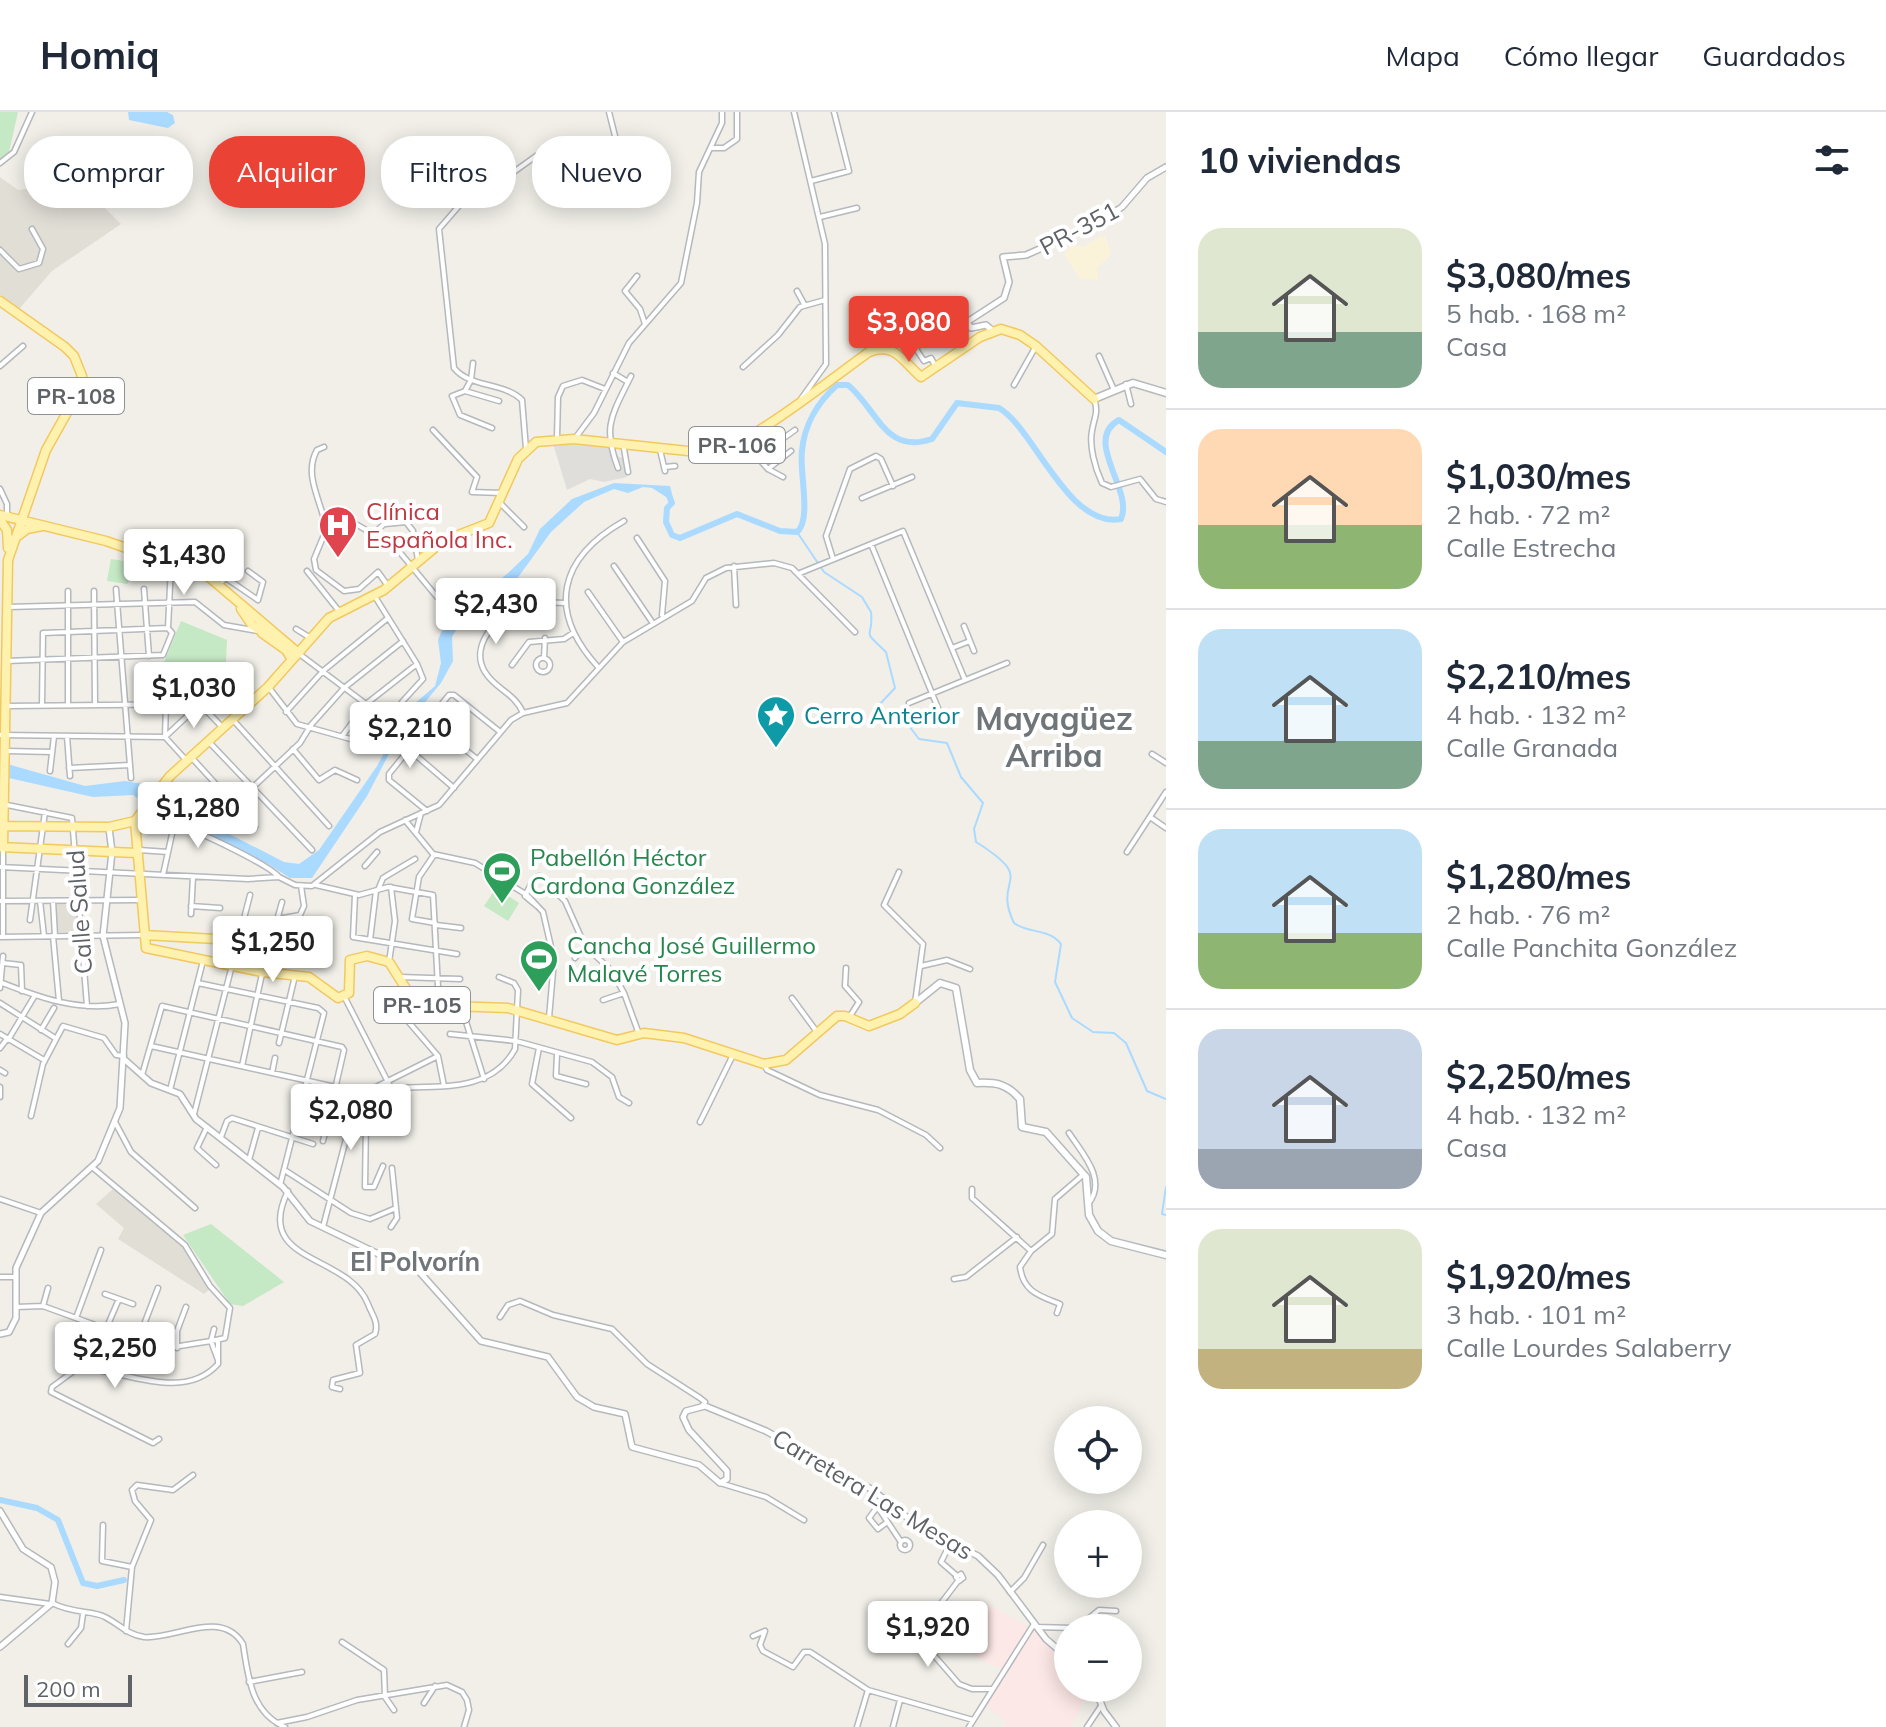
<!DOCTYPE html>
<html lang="es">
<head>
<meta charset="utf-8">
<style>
	:root { --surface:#fff; --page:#f2f2f3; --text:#1f2937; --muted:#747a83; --line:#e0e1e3; --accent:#ea4335 }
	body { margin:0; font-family:Mulish,sans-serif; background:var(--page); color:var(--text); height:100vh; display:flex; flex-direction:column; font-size:30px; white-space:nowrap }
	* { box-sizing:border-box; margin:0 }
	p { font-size:26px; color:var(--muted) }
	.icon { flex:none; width:44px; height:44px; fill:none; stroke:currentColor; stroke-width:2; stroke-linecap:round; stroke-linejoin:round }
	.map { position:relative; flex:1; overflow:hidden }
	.sheet { display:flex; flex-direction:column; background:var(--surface); width:720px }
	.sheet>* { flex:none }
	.banner { position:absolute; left:24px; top:24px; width:760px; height:72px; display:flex; gap:16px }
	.tools { position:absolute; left:1054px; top:1294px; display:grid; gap:16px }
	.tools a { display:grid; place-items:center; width:88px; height:88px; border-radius:50%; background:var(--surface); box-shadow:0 4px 20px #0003; font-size:40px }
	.scale { position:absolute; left:24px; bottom:20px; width:108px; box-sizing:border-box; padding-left:8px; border:4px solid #5f6368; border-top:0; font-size:22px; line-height:28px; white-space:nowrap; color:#5f6368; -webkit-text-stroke:6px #fff; paint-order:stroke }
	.price { position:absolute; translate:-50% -68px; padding:0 18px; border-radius:8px; background:#fff; color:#222; font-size:26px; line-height:52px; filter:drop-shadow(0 2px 4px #0008) }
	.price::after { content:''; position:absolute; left:50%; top:48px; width:24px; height:18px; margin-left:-12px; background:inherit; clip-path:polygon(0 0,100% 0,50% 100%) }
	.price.on { background:var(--accent); color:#fff }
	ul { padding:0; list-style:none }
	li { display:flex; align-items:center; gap:24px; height:200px; padding:0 32px }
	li+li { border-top:2px solid var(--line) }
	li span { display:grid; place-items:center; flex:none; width:224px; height:160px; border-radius:24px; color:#555 }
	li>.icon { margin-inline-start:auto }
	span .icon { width:96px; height:96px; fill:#fffc; stroke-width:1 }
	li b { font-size:34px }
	h2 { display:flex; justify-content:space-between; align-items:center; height:96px; padding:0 32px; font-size:34px }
	.pill { padding:0 28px; border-radius:32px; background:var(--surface); box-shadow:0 4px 20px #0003; font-size:28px; line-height:72px }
	.pill.on { background:var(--accent); color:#fff }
	header { display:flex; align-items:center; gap:48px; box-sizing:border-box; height:112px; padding:0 40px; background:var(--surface); border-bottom:2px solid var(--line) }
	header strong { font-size:38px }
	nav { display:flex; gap:44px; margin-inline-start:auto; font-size:28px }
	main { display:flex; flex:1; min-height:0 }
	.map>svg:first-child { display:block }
</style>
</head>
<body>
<header>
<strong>Homiq</strong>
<nav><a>Mapa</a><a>Cómo llegar</a><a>Guardados</a></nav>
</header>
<main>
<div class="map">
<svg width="1166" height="1615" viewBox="0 0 1166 1615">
	<rect width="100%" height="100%" fill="#f1efe8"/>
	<path fill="#e0deda" d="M552 328 616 332V344L623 346 627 365 604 370 590 367 567 378Z"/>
	<path fill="#e1ded6" d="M0 65 18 78 76 72 80 85 105 96 121 112 52 159 19 197 0 183Z
		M54 791H77V820H55Z
		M113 1077 181 1132 210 1177 204 1182 118 1127 124 1116 96 1092Z"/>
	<path fill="#fce8e6" d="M977 1487 1035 1518 1068 1551V1576H1091L1071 1615H1003L1006 1609 986 1594 1009 1560 975 1545 948 1524Z"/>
	<path fill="#c5e8c5" d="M0 0H18L9 40 0 49Z
		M111 447 131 450 130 468 127 472 107 469Z
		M181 509 227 528 225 572 172 568 170 553H163Z
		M496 776 519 791 508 809 484 794Z
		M211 1112 284 1170 243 1194 230 1192 183 1123Z"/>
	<path fill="#fbf3d9" d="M1100 124 1106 125 1111 143 1097 156 1098 168 1079 166 1064 142 1072 133 1084 135Z"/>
	<path fill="#aadaff" d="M128 0H167L173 3 175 11 168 16 129 8Z
		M614 371 670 374 674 390 652 376 643 375 628 381 614 377 584 390 551 420 511 475 463 506 452 525 453 549 441 571 401 619 367 684 312 766H290L268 752 176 711 133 683 93 685 0 664V650L85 674 125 669 143 672 167 690 284 750 299 752 319 738 377 654 407 598 435 574 441 551 438 528 446 509 507 462 528 442 540 417 572 387Z"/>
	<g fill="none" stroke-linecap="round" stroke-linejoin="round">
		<path stroke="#aadaff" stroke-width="2" d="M797 420 824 460 862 485 871 500C874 529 859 515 886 540L895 576 879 593 880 600 906 610 919 627 947 631 961 665 983 691 974 717 976 730C1040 770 991 764 1014 811 1029 822 1049 816 1061 832L1055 870 1072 906 1093 920 1114 921 1126 931 1147 979 1166 987
			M1166 1075 1162 1102 1166 1103"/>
		<path stroke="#aadaff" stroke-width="6" d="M669 384 672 391 667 396 666 410 672 423 680 426 737 402 780 419 797 420C812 408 799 359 802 339 804 313 818 290 837 273H848C878 298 885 343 932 327L957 291 999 296C1034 316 1068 417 1121 407 1134 378 1082 328 1119 308L1166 340
			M0 1388 37 1396 58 1408 83 1471 97 1474 124 1468"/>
		<defs>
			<path id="minor" d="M794 0 825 132 826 252 801 287
				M711 36H724L737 27V0
				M0 51 14 40 32 0
				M811 69 849 59 834 0
				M820 105 857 96
				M0 138 19 157 39 151 43 137 32 117
				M637 164 625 179 640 197 645 212
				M797 179 804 192
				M901 228 916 237 924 249 931 246 936 255
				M888 237 890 214
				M916 237 920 231 919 219 945 211 967 213
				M1099 244 1114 278
				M0 254 23 234
				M743 255 778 223 800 195 825 188
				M613 261 628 270
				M1126 272 1131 292
				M1014 273 1036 234
				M465 279 452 284 460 303 492 316
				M465 279 499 289
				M465 279 471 268 473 251
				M1094 287C1099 300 1094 306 1092 319 1089 334 1095 356 1102 371L1111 375 1140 367 1156 387 1166 390
				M433 318 477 365 472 380 502 381
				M576 325 594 301 629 231 681 171 697 91 699 60 722 11V0
				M557 326 558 285 563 274 582 268 605 277
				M743 330 768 357 783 365
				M623 331 628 360
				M324 335 317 338C302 364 324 393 326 418L314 447 316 458 344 479 359 477 378 460 388 474
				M526 337 522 288C504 270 470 276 454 256L439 117 471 80 497 72 536 44 555 40 582 49 613 46 617 32 609 0
				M660 338 665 359
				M757 345 795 318
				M665 355 675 354
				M618 356C602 314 612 303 631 264
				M768 357 791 339
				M0 377 7 392V404
				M862 386 912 365
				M500 391 524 415
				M354 411 373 422 401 397H413L421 403
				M385 412 406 410 413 419 418 448
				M637 426 665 469 662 503
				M393 432 437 485
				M871 432 940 601 944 603
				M833 447 826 424 850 357 876 344 881 347 893 374
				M614 454 652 510
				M734 454 736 493
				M307 459 339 499
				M800 461 903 419 965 568
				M219 472 226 466 258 488 263 470 248 459
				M116 477 131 666
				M144 477 149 544
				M94 479 95 592
				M588 480 623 530
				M374 483 417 552 423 567 402 590
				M8 495 195 490 224 513 258 519
				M964 514 974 539
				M296 517 309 525
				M952 536 970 529
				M298 541 390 610
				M536 553a7 7 0 1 1 14 0a7 7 0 1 1-14 0Z
				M544 546 545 526
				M6 549 163 543 172 521 168 516 171 454
				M512 553 529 530 564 527 573 521
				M598 555C546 498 559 446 624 409
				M270 577 297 612 379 635
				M235 590 243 597
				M909 591 1007 551
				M42 593 43 521 168 516
				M68 593V479
				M8 594 200 592 223 616
				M286 600 323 559 388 506
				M523 601C515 581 495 577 485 560 469 534 497 503 520 495 535 490 549 490 564 491
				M234 609 329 714
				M0 623 165 625 186 648
				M343 623 366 592 417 552
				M67 624 70 664
				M165 625 200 592
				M165 625 166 592
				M210 631 312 738
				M293 637 319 668 335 658 357 668
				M7 639 52 640
				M1152 642 1166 651
				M192 646 255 715
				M477 647 432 611V604L449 583H454L499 619
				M69 656 130 653
				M50 659 54 624
				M2 692 72 706 87 894
				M235 692 300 631 311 613 344 576 403 529
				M427 699 389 668V662L406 641 412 640 454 676
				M1150 705 1166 716
				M137 707 141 712C154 715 167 711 179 714 195 717 269 753 279 765
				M405 708 433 742 475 751 527 783 543 800 554 848 549 906
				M416 720 421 701
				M139 738 168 740
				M1127 740 1166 680
				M434 743 419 765 412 807 435 811
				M365 754 377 740
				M0 755 248 767 279 765 295 773 312 774 380 720 439 693 511 608 523 601 567 591 623 530 692 489 706 466 726 456 774 451 792 456 855 520
				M899 760 884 793 923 832 915 891
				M163 763 174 713
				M316 773 359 783 388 775 433 783 439 893
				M378 778 383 766 415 747
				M355 783 353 825 457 842
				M525 784 534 766 539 764 565 789 585 834 611 858 624 881 639 922
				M525 784 537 794
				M0 789 141 788
				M40 789 44 824
				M53 789 55 824
				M282 790 271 830 314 832
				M191 794 220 796
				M191 802 193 765
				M278 807 300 803 304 794 301 774
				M30 808 45 700
				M436 813 461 816
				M53 824 59 889
				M0 825 144 823
				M3 825V735
				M370 828 376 779
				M575 846 585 834
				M389 850 395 809 391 775
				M3 851 21 853 22 879
				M921 854 947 848 970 857
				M846 856 845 874 859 890 850 904
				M400 865 460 867
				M0 870C38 885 79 900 120 892
				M198 871 318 896 324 901 280 1073
				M0 876 3 844
				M345 886 391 976C434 973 490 983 515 937L518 878 514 871 499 865
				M792 886 817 920
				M603 888 624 881
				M0 891 55 926
				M462 897 484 967
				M400 900 438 944 444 974
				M41 918 54 896
				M0 922 44 948
				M450 922 516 929 592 950 612 965 619 985 629 991
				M8 928 34 885
				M279 931 294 868
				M151 934 358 980 368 979 438 944
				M0 936 7 927
				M539 936 532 972 571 1006
				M557 942 556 964 586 972
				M764 952 767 958 820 983 878 998 926 1023 940 1036
				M242 954 262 862
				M0 958 5 961
				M272 961 275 946
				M142 963 162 894 342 935 344 938 323 1029
				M0 975V985
				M170 978 203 849
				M194 1002 250 783
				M31 1004 43 952 63 914 104 926 116 943 124 944
				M351 1006 391 1014
				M366 1009 365 1075H374L383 1054
				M115 1010 131 1040 195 1096
				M700 1010 733 943
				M207 1015 197 1036 216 1053
				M1069 1021C1082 1041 1108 1068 1088 1092
				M221 1025 227 1009 232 1006 313 1032
				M249 1048 258 1016
				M92 1055 185 1133 210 1174 230 1196 225 1226 211 1229 218 1248
				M286 1059 351 1101 370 1107 396 1096 392 1056
				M972 1077V1086L1031 1139
				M288 1079C252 1152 348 1141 368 1192 372 1203 379 1210 375 1222L356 1233 360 1261 333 1268 332 1275 340 1277
				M0 1087 41 1101
				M323 1115 358 981
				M391 1115 397 1106 396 1096
				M0 1165H14
				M954 1167 966 1165 1017 1125
				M105 1182 133 1192
				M43 1194 48 1176
				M16 1195 43 1194 161 1237 211 1229 214 1217
				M1057 1201 1060 1192C1040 1184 1023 1180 1020 1155L1031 1139 1052 1122 1055 1087 1084 1062
				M500 1205 508 1193 520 1189 553 1203 612 1217 647 1252 700 1286 705 1290 702 1294
				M76 1206 101 1138
				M106 1217 119 1187
				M138 1228 158 1176
				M177 1236V1219L186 1195
				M159 1327 153 1331 51 1280 52 1275 78 1256C120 1256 182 1292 218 1252V1228
				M720 1371 766 1385 804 1408
				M884 1386 879 1397 901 1430
				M878 1394 869 1406 878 1417 886 1411
				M103 1413 102 1449 132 1455
				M900 1433a5 5 0 1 1 10 0a5 5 0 1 1-10 0Z
				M951 1430 941 1450 957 1464
				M961 1462 963 1466 959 1469 956 1465Z
				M1010 1480 1024 1466 1043 1433
				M0 1485 50 1492
				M52 1491C73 1502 92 1498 105 1505 119 1512 128 1523 144 1525 174 1528 221 1496 243 1532 248 1564 251 1601 285 1615
				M890 1493 959 1572 972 1577H992
				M1036 1515 1073 1516
				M1077 1516 1099 1498 1116 1499
				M126 1519 132 1455 151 1408 135 1389 132 1378 137 1373 173 1378 193 1363
				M753 1524 765 1519 760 1533 763 1539 793 1555 804 1540H810L868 1578 973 1608
				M916 1524 958 1469
				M342 1530 384 1558 385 1585 394 1598
				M68 1532 81 1516 83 1502
				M249 1570 302 1560
				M424 1591 435 1574
				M277 1611 307 1605 357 1588 447 1573 462 1580 467 1588 469 1598 464 1615
				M857 1615 868 1578
				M893 1615 900 1588
				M969 1615 1034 1512
				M1087 1615 1101 1594"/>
			<path id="tertiary" d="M993 219 986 213 971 216 967 210 1004 186 1009 170 1003 145 1026 143 1094 113 1122 95 1147 66 1166 55
				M125 948 151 971 180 982 196 1007 283 1075 310 1109 395 1150 416 1156 481 1229 548 1245 577 1285 594 1295 625 1302 632 1335 699 1353 720 1371 727 1367V1359L689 1318 683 1305 686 1299 705 1294 766 1319 871 1377 918 1414 978 1444 998 1463 1046 1527 1068 1546
				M0 1222 9 1220 16 1206V1156L41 1101 98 1049 120 996 125 911 103 824 112 740 109 716
				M0 1399 23 1437 51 1455 55 1470 52 1491 0 1535
				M1095 1576 1104 1599 1116 1615"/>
			<path id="secondary" d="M1094 287 1133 271 1166 281
				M915 891 940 871 956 876 970 958 977 971C996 970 1007 972 1020 987L1022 1015 1046 1020 1086 1065 1089 1103 1098 1119 1111 1129 1166 1143"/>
			<path id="primary" d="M0 189 65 235 74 244 82 264 74 288 46 338 8 448 3 735
				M0 403 106 429 209 465 296 539
				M0 408 7 418 8 436
				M15 426 27 417 42 414
				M241 497 252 513 265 521
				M262 521 286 538 291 546
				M135 709 170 664 268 575 329 506 384 478 443 429 489 411 518 347 536 330 574 327 707 341C745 338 833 265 869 240 896 230 903 250 921 265L980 225 1001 217 1020 223 1036 234 1094 287
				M135 709 146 836 262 860 309 865 338 886 349 881 350 848 367 844 389 850 410 883 423 893 508 896 617 928 644 921 684 926 764 952 786 948 837 904H845L869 914 900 902 915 891
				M1 714 109 715 135 709
				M0 735 136 741
				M144 823 271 830 266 860"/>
		</defs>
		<use href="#minor" stroke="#b5b8bc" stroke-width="7"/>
		<use href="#tertiary" stroke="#b5b8bc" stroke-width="8"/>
		<use href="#secondary" stroke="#b6babf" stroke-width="9"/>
		<use href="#primary" stroke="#f2c960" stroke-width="11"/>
		<use href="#minor" stroke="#fff" stroke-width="4"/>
		<use href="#tertiary" stroke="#fff" stroke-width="5"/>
		<use href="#secondary" stroke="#fff" stroke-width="6"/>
		<use href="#primary" stroke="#fff2af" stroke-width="8"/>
	</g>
	<defs>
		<symbol id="hospital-pin" viewBox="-11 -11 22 30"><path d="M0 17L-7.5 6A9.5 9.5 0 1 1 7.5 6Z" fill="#e0444e" stroke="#fff"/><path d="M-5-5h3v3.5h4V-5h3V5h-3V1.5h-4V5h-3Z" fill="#fff"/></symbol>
		<symbol id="sight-pin" viewBox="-11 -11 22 30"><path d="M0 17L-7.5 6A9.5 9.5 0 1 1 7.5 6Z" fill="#0f9aa8" stroke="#fff"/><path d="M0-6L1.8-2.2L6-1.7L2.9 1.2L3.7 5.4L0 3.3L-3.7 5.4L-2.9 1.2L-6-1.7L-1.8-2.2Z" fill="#fff"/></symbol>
		<symbol id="stadium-pin" viewBox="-11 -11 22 30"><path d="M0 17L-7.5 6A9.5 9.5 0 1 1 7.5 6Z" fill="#2e9e5b" stroke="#fff"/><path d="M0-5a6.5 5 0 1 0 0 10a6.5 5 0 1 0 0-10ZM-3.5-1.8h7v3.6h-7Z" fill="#fff"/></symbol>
	</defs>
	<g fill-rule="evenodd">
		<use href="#hospital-pin" x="316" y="391" width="44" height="60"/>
		<use href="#sight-pin" x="754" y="581" width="44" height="60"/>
		<use href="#stadium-pin" x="480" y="737" width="44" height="60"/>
		<use href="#stadium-pin" x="517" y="825" width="44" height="60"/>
	</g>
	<g text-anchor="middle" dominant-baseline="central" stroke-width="8" stroke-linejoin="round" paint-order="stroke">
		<g fill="#fff" stroke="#8f9295" stroke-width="2">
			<rect x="28" y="266" width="96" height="36" rx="6"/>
			<rect x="689" y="315" width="96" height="36" rx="6"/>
			<rect x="374" y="875" width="96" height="36" rx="6"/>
		</g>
		<g font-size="22" font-weight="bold" fill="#5f6368">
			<text x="76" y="284">PR-108</text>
			<text x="737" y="333">PR-106</text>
			<text x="422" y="893">PR-105</text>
		</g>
		<g font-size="24" fill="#5f6368" stroke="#fff">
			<text transform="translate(1079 116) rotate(-28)">PR-351</text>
			<text transform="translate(79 800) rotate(-94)">Calle Salud</text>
			<text transform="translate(873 1382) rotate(31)">Carretera Las Mesas</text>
		</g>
		<g font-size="24" fill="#be3a42" stroke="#fff" text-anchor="start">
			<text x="366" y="399">Clínica<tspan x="366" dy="28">Española Inc.</tspan></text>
		</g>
		<g font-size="24" fill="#0d838f" stroke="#fff" text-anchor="start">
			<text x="804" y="603">Cerro Anterior</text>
		</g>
		<g font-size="24" fill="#27864d" stroke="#fff" text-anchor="start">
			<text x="530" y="745">Pabellón Héctor<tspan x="530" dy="28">Cardona González</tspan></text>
			<text x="567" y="833">Cancha José Guillermo<tspan x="567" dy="28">Malavé Torres</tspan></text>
		</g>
		<g font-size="26" font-weight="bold" fill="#70757a" stroke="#fff">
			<text x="415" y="1149">El Polvorín</text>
		</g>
		<g font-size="32" font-weight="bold" fill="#70757a" stroke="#fff">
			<text x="1054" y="606">Mayagüez<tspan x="1054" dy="37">Arriba</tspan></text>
		</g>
	</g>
</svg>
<div class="tools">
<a><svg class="icon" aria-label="locate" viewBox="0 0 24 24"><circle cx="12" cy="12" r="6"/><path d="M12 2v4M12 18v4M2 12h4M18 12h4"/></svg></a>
<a>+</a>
<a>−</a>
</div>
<div class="scale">200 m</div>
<b class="price on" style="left:909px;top:252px">$3,080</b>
<b class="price" style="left:184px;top:485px">$1,430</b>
<b class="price" style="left:496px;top:534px">$2,430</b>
<b class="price" style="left:194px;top:618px">$1,030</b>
<b class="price" style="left:410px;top:658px">$2,210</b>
<b class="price" style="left:198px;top:738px">$1,280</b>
<b class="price" style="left:273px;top:872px">$1,250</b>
<b class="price" style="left:351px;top:1040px">$2,080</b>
<b class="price" style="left:115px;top:1278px">$2,250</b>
<b class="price" style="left:928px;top:1557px">$1,920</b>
<div class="banner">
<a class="pill">Comprar</a>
<a class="pill on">Alquilar</a>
<a class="pill">Filtros</a>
<a class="pill">Nuevo</a>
</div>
</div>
<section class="sheet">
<h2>10 viviendas<svg class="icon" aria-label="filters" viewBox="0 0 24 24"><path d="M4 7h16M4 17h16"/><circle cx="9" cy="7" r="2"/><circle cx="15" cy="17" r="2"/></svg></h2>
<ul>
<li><span style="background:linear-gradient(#dfe7d0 65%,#7fa58c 0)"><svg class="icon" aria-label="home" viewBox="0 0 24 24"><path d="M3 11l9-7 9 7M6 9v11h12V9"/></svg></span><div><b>$3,080/mes</b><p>5 hab. · 168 m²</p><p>Casa</p></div></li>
<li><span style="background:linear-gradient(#ffd9b3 60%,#8fb573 0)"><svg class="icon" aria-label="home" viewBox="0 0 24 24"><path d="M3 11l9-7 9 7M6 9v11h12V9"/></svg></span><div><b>$1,030/mes</b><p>2 hab. · 72 m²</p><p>Calle Estrecha</p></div></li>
<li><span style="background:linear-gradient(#bfe0f5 70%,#7fa58c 0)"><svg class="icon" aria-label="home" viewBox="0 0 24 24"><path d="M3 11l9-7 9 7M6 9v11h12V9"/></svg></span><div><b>$2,210/mes</b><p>4 hab. · 132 m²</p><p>Calle Granada</p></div></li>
<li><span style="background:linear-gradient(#bfe0f5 65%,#8fb573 0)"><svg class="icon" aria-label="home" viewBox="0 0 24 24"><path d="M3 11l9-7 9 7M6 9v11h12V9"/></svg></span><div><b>$1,280/mes</b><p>2 hab. · 76 m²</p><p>Calle Panchita González</p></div></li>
<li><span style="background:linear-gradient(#c9d6e8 75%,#9aa5b1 0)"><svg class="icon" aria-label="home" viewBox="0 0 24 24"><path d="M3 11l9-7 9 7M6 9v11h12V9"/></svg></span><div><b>$2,250/mes</b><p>4 hab. · 132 m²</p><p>Casa</p></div></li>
<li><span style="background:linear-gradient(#dfe7d0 75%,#c2b280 0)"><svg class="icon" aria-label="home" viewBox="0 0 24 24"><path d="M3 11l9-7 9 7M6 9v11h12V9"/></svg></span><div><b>$1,920/mes</b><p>3 hab. · 101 m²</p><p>Calle Lourdes Salaberry</p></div></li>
</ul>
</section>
</main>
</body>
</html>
